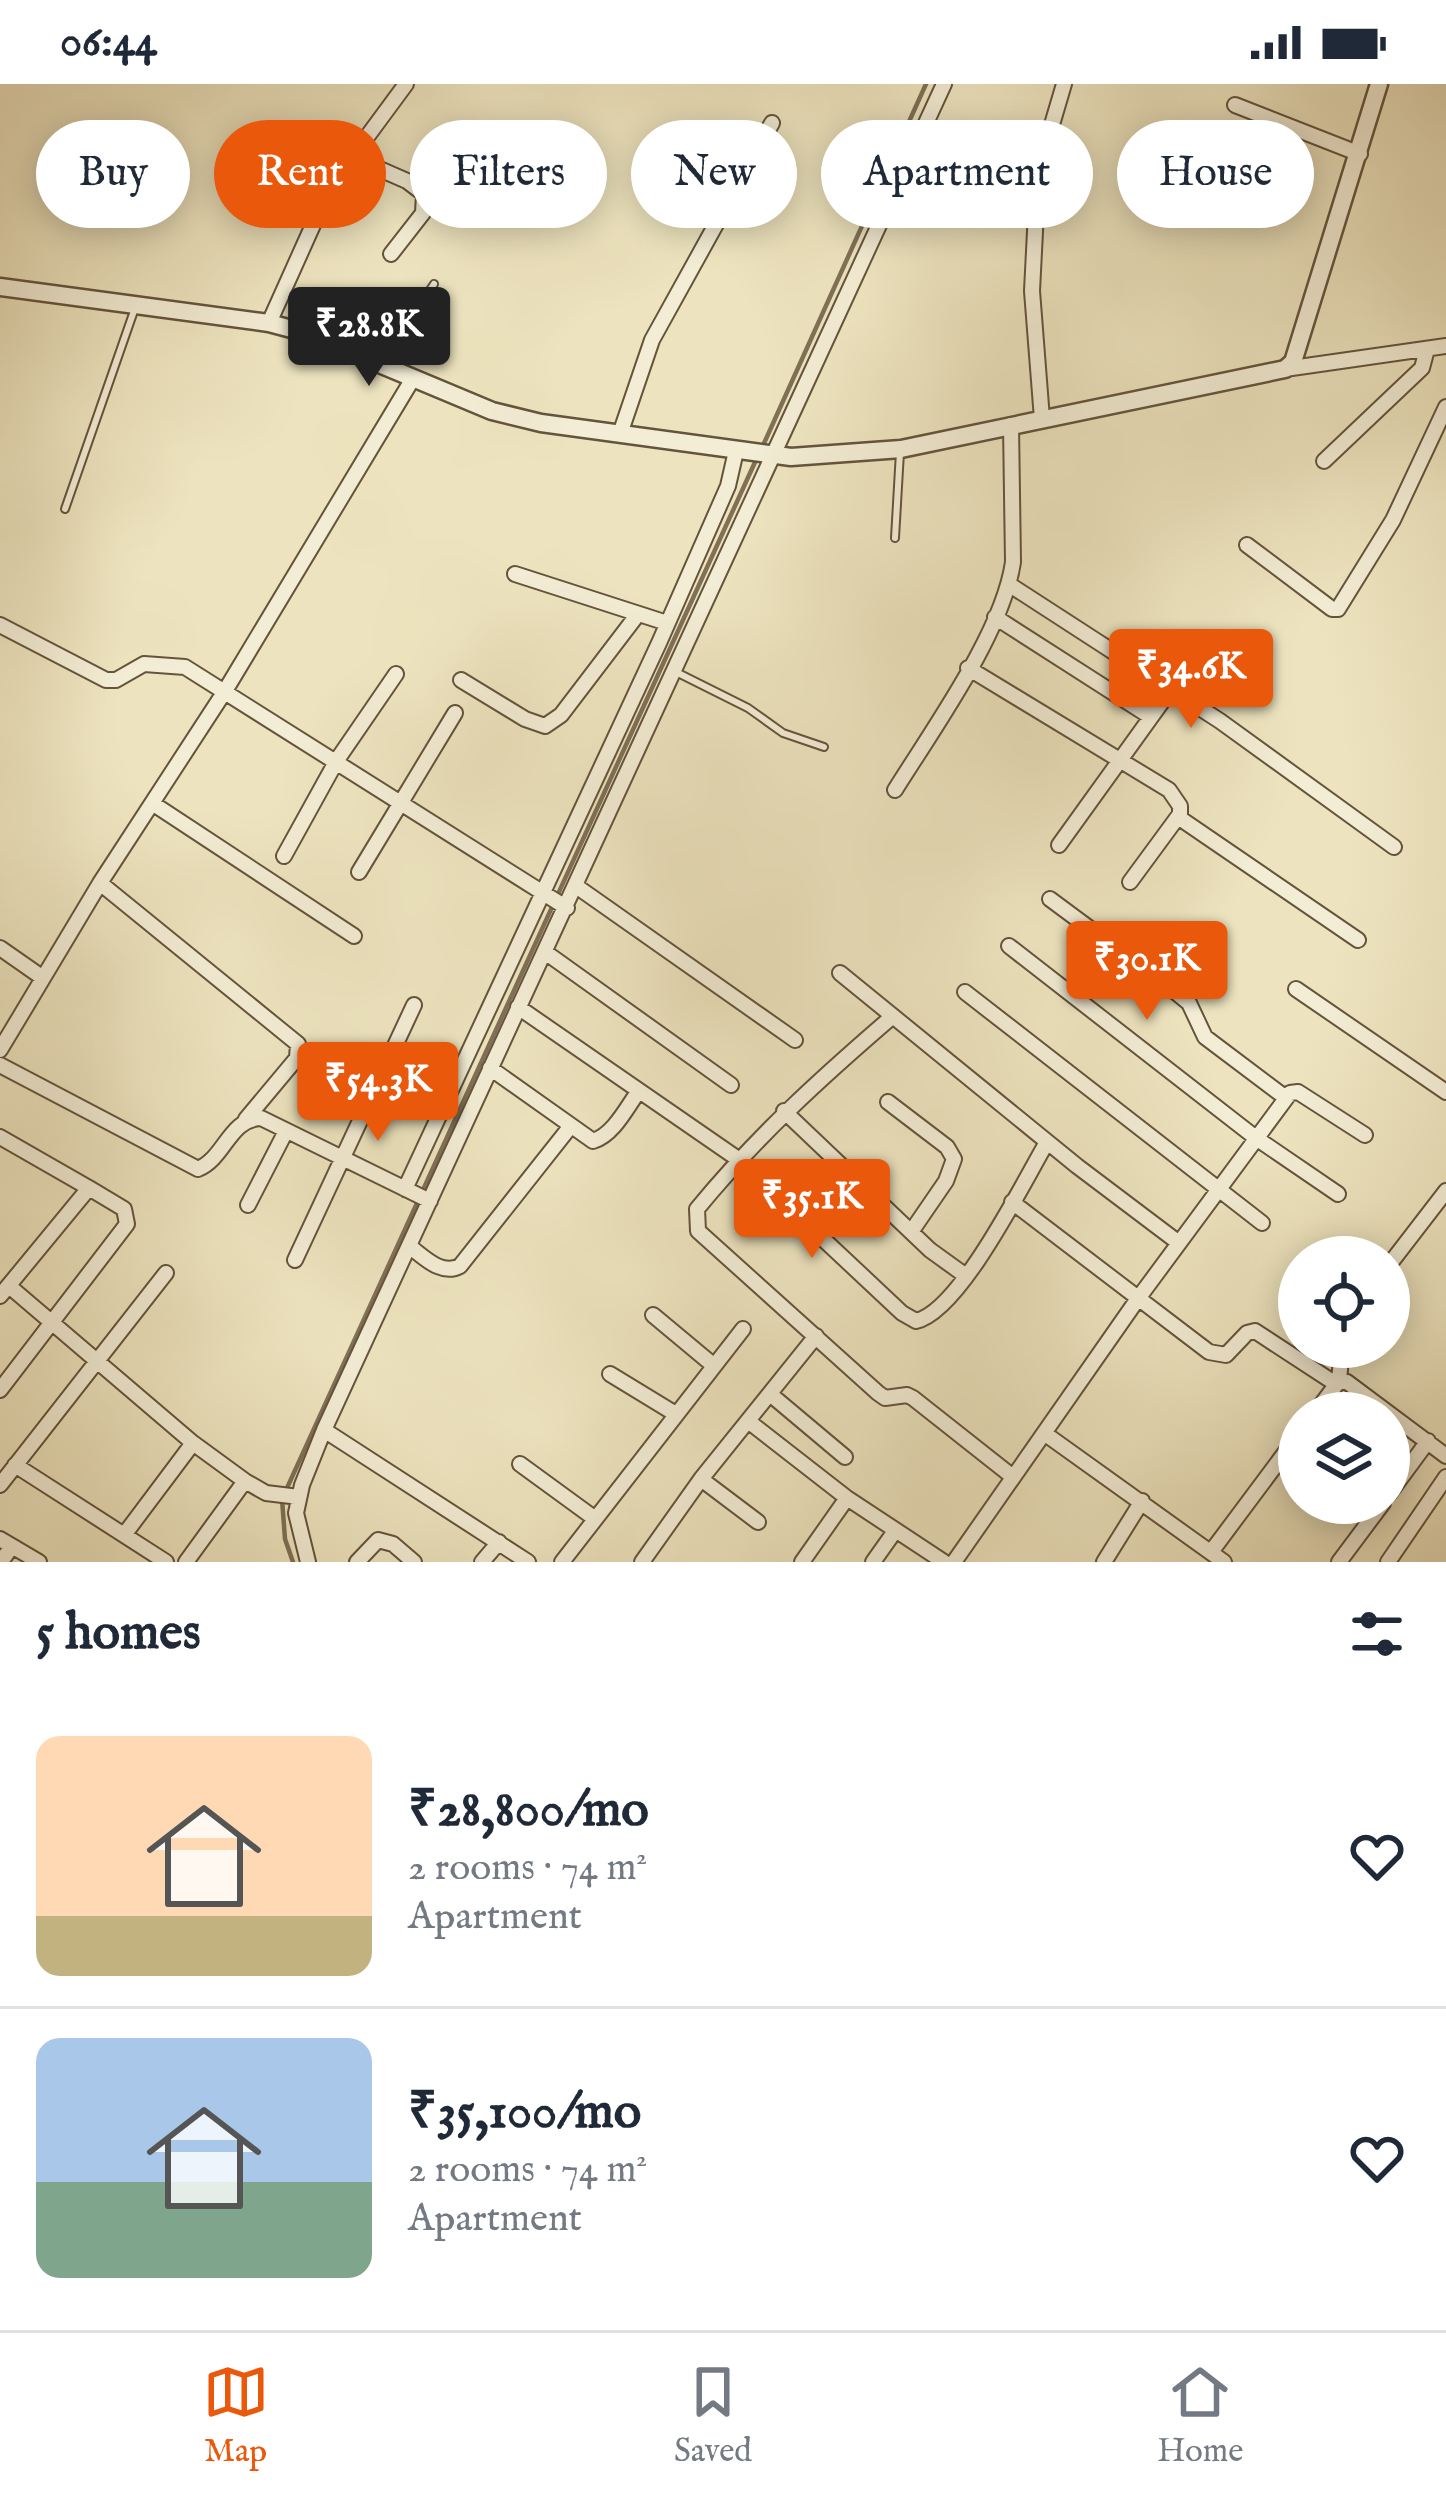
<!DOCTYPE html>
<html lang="en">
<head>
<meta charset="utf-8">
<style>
	:root { --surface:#fff; --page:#f2f2f3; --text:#1f2937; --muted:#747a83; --line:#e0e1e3; --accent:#ea580c }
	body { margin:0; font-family:"IM FELL English",serif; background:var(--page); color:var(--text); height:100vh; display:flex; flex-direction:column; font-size:45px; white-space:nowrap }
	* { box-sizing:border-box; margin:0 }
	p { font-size:39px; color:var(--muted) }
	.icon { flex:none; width:66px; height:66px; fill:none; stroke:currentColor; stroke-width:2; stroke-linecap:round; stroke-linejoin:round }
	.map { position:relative; height:1478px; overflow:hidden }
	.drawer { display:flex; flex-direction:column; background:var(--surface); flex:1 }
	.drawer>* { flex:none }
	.guide { position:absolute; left:36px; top:36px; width:1374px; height:108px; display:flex; gap:24px }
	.buttons { position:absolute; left:1278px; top:1152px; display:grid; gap:24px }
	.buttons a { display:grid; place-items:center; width:132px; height:132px; border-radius:50%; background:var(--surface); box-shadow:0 6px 30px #0003; font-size:60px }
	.price { position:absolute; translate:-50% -102px; padding:0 27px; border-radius:12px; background:var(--accent); color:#fff; font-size:39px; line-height:78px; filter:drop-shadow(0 3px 6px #0008) }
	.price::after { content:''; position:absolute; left:50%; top:72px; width:36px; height:27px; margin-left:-18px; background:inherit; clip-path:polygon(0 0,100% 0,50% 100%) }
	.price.on { background:#222; color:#fff }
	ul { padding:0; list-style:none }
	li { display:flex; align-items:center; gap:36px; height:300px; padding:0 36px }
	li+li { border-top:3px solid var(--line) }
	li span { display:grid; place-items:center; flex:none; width:336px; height:240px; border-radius:24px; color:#555 }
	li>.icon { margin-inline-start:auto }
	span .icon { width:144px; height:144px; fill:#fffc; stroke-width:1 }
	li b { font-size:51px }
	h2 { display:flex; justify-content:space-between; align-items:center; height:144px; padding:0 36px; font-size:51px }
	.chip { padding:0 42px; border-radius:54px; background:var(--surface); box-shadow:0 6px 30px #0003; font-size:42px; line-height:108px }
	.chip.on { background:var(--accent); color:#fff }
	.status { display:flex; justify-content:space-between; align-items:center; height:84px; padding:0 60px; background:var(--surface); direction:ltr }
	.status svg { height:33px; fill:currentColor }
	.tabs { display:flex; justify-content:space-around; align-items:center; height:168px; border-top:3px solid var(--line); background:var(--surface); font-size:33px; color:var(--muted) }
	.tabs a { display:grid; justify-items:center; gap:6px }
	.tabs .on { color:var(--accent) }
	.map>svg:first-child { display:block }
</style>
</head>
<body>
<div class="status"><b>06:44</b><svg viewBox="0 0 49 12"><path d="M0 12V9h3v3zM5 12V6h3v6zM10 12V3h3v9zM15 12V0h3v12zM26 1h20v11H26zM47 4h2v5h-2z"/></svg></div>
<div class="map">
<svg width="1446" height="1478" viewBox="0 0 1446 1478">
	<rect width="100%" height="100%" fill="#ede4bf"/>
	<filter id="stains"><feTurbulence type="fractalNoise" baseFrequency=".00167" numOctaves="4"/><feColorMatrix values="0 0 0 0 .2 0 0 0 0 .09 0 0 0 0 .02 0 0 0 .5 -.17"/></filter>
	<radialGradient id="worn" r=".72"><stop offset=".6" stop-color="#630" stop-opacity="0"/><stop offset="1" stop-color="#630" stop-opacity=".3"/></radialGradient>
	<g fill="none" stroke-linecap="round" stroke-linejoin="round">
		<path stroke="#7f7056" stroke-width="4.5" d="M761 366 926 0
			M293 1478 285 1455 282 1415 756 376"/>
		<defs>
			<path id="service" d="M382 278 434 200
				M65 425 135 224
				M895 454 900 368
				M676 588 748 624 783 649 824 663"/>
			<path id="minor" d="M1235 21 1360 70
				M352 73 407 97 424 110 423 129 391 170
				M269 239 330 103 406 0
				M1285 285 1446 262
				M1042 335 1032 207 1038 88 1064 0
				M620 350 652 256 772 39
				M1324 377 1422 284 1427 265
				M1247 461 1332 525H1338L1393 436 1446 323
				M515 490 667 539
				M1010 501 1220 637 1394 763
				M995 533 1151 633
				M0 541 106 596H116L144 580 185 583 567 824
				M968 584 1169 706 1180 722V730L1130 798
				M461 596 525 635 545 642 561 631 638 530
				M895 706C933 645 1003 548 1013 478L1011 341
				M152 719 354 852
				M1178 733 1358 856
				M1059 761 1172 604
				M284 772 337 676 396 590
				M359 788 455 629
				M100 799 298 960 297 974 246 1035
				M576 802 795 956
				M1050 815 1178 910 1189 919 1205 953 1286 1014
				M1009 862 1256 1054 1338 1110
				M0 864 43 894
				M545 868 731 1001
				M840 889 1077 1082 1179 1159
				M1296 905 1446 1008
				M965 908 1262 1139
				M518 923 738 1075 902 1229 916 1237C960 1227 1023 1099 1047 1058
				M893 932C821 994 757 1052 697 1125L698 1147 878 1309 885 1314 907 1311 913 1314 1013 1393
				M0 966 100 799 225 607 412 296
				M0 981 198 1085C225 1074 229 1035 261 1034L430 1117
				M490 984 593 1057C613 1051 626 1025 638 1008
				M888 1018 947 1063 954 1075 946 1097 911 1148
				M784 1027 930 1166 966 1192
				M0 1053 89 1104 0 1212
				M405 1105 659 559 728 402 736 367
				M1012 1118 1209 1268 1226 1271 1247 1249 1255 1247 1336 1300
				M248 1121 286 1047
				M409 1162C424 1173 441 1192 460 1182L570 1043
				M295 1176 414 921
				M1389 1181 1446 1107
				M9 1202 193 1359 245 1397 266 1409 299 1413
				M653 1231 713 1281
				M610 1290 674 1329
				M1339 1297 1342 1263
				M0 1306 127 1140 124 1125 89 1104
				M770 1310 845 1373
				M1315 1329 1339 1297 1347 1298 1446 1372
				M748 1337 847 1414 944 1478
				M324 1346 528 1478
				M1044 1349 1224 1478
				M520 1380 594 1434
				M15 1381 166 1478
				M701 1395 758 1438
				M0 1401 166 1189
				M1389 1410 1428 1357
				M124 1451 193 1359
				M0 1455 39 1478
				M1211 1468 1299 1350
				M1 1478 12 1462
				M186 1478 245 1397
				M308 1478 296 1429 302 1401 324 1346 944 0
				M357 1478 378 1456 393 1460 414 1478
				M482 1478 499 1458
				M562 1478 743 1245
				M642 1478 701 1395 816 1252
				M802 1478 847 1414
				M873 1478 895 1447
				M954 1478 1137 1216 1290 1009 1298 1008 1365 1051
				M1104 1478 1142 1417
				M1339 1478 1383 1419
				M1388 1478 1446 1393"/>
			<path id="tertiary" d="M0 203 269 239 303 248 492 327 541 339 791 373 901 365 1285 285 1293 278 1379 0"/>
		</defs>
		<use href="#service" stroke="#64543c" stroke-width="10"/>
		<use href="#minor" stroke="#64543c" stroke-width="18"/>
		<use href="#tertiary" stroke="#64543c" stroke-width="21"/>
		<use href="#service" stroke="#f3edd5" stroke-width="6"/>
		<use href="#minor" stroke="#f3edd5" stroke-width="14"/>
		<use href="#tertiary" stroke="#f3edd5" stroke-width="16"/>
	</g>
	<rect width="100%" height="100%" filter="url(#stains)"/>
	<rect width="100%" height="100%" fill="url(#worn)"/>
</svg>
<div class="buttons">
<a><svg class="icon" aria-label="locate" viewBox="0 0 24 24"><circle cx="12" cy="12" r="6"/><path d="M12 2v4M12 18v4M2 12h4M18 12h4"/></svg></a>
<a><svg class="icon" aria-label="layers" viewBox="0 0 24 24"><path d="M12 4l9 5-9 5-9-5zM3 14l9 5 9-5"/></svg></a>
</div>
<b class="price on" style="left:369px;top:305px">₹28.8K</b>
<b class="price" style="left:1191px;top:647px">₹34.6K</b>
<b class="price" style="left:1147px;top:939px">₹30.1K</b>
<b class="price" style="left:378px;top:1060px">₹54.3K</b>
<b class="price" style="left:812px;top:1177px">₹35.1K</b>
<div class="guide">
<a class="chip">Buy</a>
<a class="chip on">Rent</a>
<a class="chip">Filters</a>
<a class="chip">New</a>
<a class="chip">Apartment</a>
<a class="chip">House</a>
</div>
</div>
<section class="drawer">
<h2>5 homes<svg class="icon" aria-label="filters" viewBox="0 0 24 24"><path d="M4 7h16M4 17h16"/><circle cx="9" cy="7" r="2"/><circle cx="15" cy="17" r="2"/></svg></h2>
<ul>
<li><span style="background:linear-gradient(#ffd9b3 75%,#c2b280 0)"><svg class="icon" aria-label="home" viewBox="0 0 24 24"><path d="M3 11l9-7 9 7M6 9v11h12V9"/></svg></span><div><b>₹28,800/mo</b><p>2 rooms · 74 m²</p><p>Apartment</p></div><svg class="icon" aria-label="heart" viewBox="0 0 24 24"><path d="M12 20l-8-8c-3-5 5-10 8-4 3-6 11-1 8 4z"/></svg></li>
<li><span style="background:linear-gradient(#a9c7e8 60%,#7fa58c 0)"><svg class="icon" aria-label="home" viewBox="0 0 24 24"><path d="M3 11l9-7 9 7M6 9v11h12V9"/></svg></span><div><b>₹35,100/mo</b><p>2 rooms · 74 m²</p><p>Apartment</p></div><svg class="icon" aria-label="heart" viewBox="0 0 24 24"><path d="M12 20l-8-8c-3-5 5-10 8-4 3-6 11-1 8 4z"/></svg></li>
</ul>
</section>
<nav class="tabs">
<a class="on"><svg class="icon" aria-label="map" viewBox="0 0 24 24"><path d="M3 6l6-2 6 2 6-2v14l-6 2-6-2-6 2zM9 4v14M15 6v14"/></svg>Map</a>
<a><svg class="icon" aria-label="saved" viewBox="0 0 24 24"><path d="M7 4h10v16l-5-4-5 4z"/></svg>Saved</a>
<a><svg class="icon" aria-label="home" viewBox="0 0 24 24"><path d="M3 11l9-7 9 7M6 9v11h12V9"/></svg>Home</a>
</nav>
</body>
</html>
